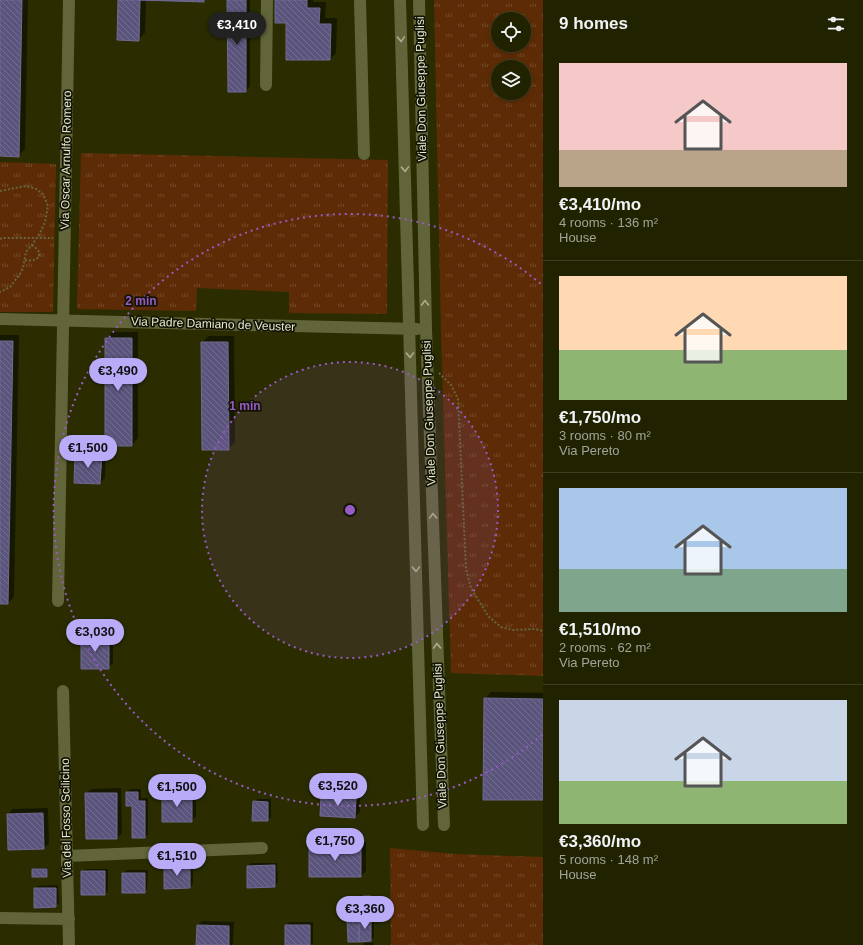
<!DOCTYPE html>
<html lang="en">
<head>
<meta charset="utf-8">
<style>
	:root { --surface:#202200; --page:#282a0a; --text:#f1f3f6; --muted:#a2a499; --line:#3d3f22; --accent:#b9abf7 }
	body { margin:0; font-family:Arial,sans-serif; background:var(--page); color:var(--text); height:100vh; display:flex; flex-direction:column; font-size:15px; white-space:nowrap }
	* { box-sizing:border-box; margin:0 }
	p { font-size:13px; color:var(--muted) }
	.icon { flex:none; width:22px; height:22px; fill:none; stroke:currentColor; stroke-width:2; stroke-linecap:round; stroke-linejoin:round }
	.map { position:relative; flex:1; overflow:hidden }
	.panel { display:flex; flex-direction:column; background:var(--surface); width:320px }
	.panel>* { flex:none }
	.controls { position:absolute; left:491px; top:12px; display:grid; gap:8px }
	.controls a { display:grid; place-items:center; width:40px; height:40px; border-radius:50%; background:var(--surface); box-shadow:0 2px 6px #0003,0 0 0 1px var(--line); font-size:20px }
	.price { position:absolute; translate:-50% -34px; padding:0 9px; border-radius:14px; background:var(--accent); color:#111; font-size:13px; line-height:26px; filter:drop-shadow(0 1px 2px #0008) }
	.price::after { content:''; position:absolute; left:50%; top:24px; width:12px; height:9px; margin-left:-6px; background:inherit; clip-path:polygon(0 0,100% 0,50% 100%) }
	.price.current { background:#222; color:#fff }
	ul { padding:0; list-style:none }
	li { display:grid; align-content:center; gap:8px; height:212px; padding:0 16px }
	li+li { border-top:1px solid var(--line) }
	li span { display:grid; place-items:center; height:124px; border-radius:0px; color:#555 }
	li>.icon { margin-inline-start:auto }
	span .icon { width:72px; height:72px; fill:#fffc; stroke-width:1 }
	li b { font-size:17px }
	h2 { display:flex; justify-content:space-between; align-items:center; height:48px; padding:0 16px; font-size:17px }
	main { display:flex; flex:1; min-height:0 }
	.map>svg:first-child { display:block }
</style>
</head>
<body>
<main>
<div class="map">
<svg width="543" height="945" viewBox="0 0 543 945">
	<defs>
		<pattern id="grass-tufts" width="24" height="20" patternUnits="userSpaceOnUse"><rect width="24" height="20" fill="#5d2c06"/><path d="M3 7l-1-3M5 7V3M7 7l1-3M15 17l-1-3M17 17v-4M19 17l1-3" fill="none" stroke="#744b29"/></pattern>
		<pattern id="building-back-hatch" width="6" height="6" patternUnits="userSpaceOnUse"><rect width="6" height="6" fill="#5b547c"/><path d="M-1 5l2 2M0 0l6 6M5-1l2 2" fill="none" stroke="#736d8e"/></pattern>
	</defs>
	<rect width="100%" height="100%" fill="#2b2d00"/>
	<path fill="url(#grass-tufts)" fill-rule="evenodd" d="M434 0H543V676L451 673 441 333ZM498 19H524V45H498ZM498 67H524V93H498Z
		M81 153 388 160 387 314 289 313V292L197 288 196 311 77 309Z
		M0 162 56 164 53 312H0Z
		M390 848 455 854 543 857V945H391Z"/>
	<path fill="#0007" d="M0 0H28L25 149 18 156 0 155Z
		M119 0H146L145 33 138 40Z
		M228 0H250V86L246 91Z
		M276 0H313V2H326L325 18H337L336 53 330 59Z
		M112 332H138V438L132 445 106 339Z
		M0 335H19L14 597 8 603H0Z
		M209 336H234L235 442 228 449 202 342Z
		M81 449H106L105 478 100 483 75 482 76 454Z
		M86 632H113V663L108 668 82 637Z
		M491 692 543 693V799L485 699Z
		M121 788 122 833 117 838 86 794 91 789Z
		M130 789H141V798H148V834L145 837 127 792Z
		M168 790H196V816L192 821 163 795Z
		M327 792 360 793V812L355 817 322 796Z
		M257 799H271V817L268 820 254 802Z
		M48 808 49 844 44 848 8 814 13 809Z
		M315 842H366V871L361 876 310 847Z
		M168 862H193V884L190 887 165 865Z
		M251 863H277L278 883 275 886 248 866Z
		M34 868H48V875L47 876 33 869Z
		M85 869H108V891L105 894 82 872Z
		M127 870H148L147 889 144 892 123 873Z
		M58 885 59 903 55 906 35 889 38 886Z
		M351 916H374V937L371 940 348 919Z
		M202 921 234 922 233 943 232 945H197L198 925Z
		M289 922H313V944L286 945V926Z
		M364 943H374V945H363Z"/>
	<path fill="url(#building-back-hatch)" stroke="#716a94" d="M0 0H22L19 157 0 156Z
		M118 0H204V2L140 0 139 41 117 40Z
		M227 0H246V92H228Z
		M275 0H307V8H320L319 24H331L330 60H286V23H275Z
		M105 338H132V446H105Z
		M0 341H13L8 604H0Z
		M201 342H228L229 450H202Z
		M75 454H102L100 484 74 483Z
		M81 637H109V669H81Z
		M484 698 543 699V800H483Z
		M126 792H138V801H145V838H132V806H126Z
		M85 793H117V839H86Z
		M162 794H192V822H162Z
		M321 796 356 797 355 818 320 816Z
		M253 801 268 802V821H252Z
		M43 813 44 849 8 850 7 814Z
		M309 847H361V877H309Z
		M164 865H190V888L164 889Z
		M275 865V887L247 888V866Z
		M32 869H47V877H32Z
		M81 871H105V895H81Z
		M122 873H145V893H122Z
		M34 888H56V907L34 908Z
		M363 896H371V902H364Z
		M359 918H371V941L359 942Z
		M359 918V942H348L347 919Z
		M197 925 229 926V945H196Z
		M285 925H310V945H285Z"/>
	<g fill="none" stroke-linecap="round" stroke-linejoin="round">
		<path stroke="#656740" stroke-width="2" stroke-dasharray="2 2" stroke-linecap="butt" d="M0 191 26 186 36 189 43 194 48 206 45 222 40 233 32 245 26 252 23 268 20 274 10 287 0 292
			M0 239 2 238H53
			M25 260C32 261 38 261 40 253L37 249 32 245
			M439 373 451 385 458 399 466 569 471 588 488 616 501 627 513 630 535 629 543 631"/>
		<path stroke="#626539" stroke-width="12" d="M360 0 364 154
			M400 0 423 825
			M419 0 426 329 444 825
			M266 85 267 0
			M0 319 417 329
			M58 601 69 0
			M63 691 69 945
			M67 856 262 848
			M0 918 69 919"/>
	</g>
	<defs><path id="oneway-chevron" d="M-2-3.5L2.5 0L-2 3.5" fill="none" stroke-width="1.6" stroke-linecap="round" stroke-linejoin="round"/></defs>
	<g stroke="#abae8d">
		<use href="#oneway-chevron" transform="translate(401 39) rotate(88)"/>
		<use href="#oneway-chevron" transform="translate(405 169) rotate(88)"/>
		<use href="#oneway-chevron" transform="translate(425 303) rotate(-91)"/>
		<use href="#oneway-chevron" transform="translate(410 355) rotate(88)"/>
		<use href="#oneway-chevron" transform="translate(433 516) rotate(-92)"/>
		<use href="#oneway-chevron" transform="translate(416 569) rotate(88)"/>
		<use href="#oneway-chevron" transform="translate(437 646) rotate(-92)"/>
	</g>
	<circle cx="350" cy="510" r="148" fill="#965bc4" fill-opacity=".12"/>
	<g fill="none" stroke="#965bc4" stroke-width="2" stroke-dasharray="2 4">
		<circle cx="350" cy="510" r="148"/>
		<path d="M542 735A296 296 0 1 1 542 285"/>
	</g>
	<g text-anchor="middle" dominant-baseline="central" stroke-width="3.5" stroke-linejoin="round" paint-order="stroke">
		<g font-size="12" fill="#e7e9d1" stroke="#131404">
			<text transform="translate(421 89) rotate(-91)">Viale Don Giuseppe Puglisi</text>
			<text transform="translate(66 160) rotate(-89)">Via Oscar Arnulfo Romero</text>
			<text transform="translate(213 324) rotate(2)">Via Padre Damiano de Veuster</text>
			<text transform="translate(429 413) rotate(-92)">Viale Don Giuseppe Puglisi</text>
			<text transform="translate(440 736) rotate(-92)">Viale Don Giuseppe Puglisi</text>
			<text transform="translate(66 818) rotate(-91)">Via del Fosso Scilicino</text>
		</g>
	</g>
	<circle cx="350" cy="510" r="6" fill="#965bc4" stroke="#131404" stroke-width="2"/>
	<g font-size="12" text-anchor="middle" font-weight="bold" fill="#965bc4" stroke="#131404" stroke-width="3.5" stroke-linejoin="round" paint-order="stroke">
		<text x="141" y="305">2 min</text>
		<text x="245" y="410">1 min</text>
	</g>
</svg>
<div class="controls">
<a><svg class="icon" aria-label="locate" viewBox="0 0 24 24"><circle cx="12" cy="12" r="6"/><path d="M12 2v4M12 18v4M2 12h4M18 12h4"/></svg></a>
<a><svg class="icon" aria-label="layers" viewBox="0 0 24 24"><path d="M12 4l9 5-9 5-9-5zM3 14l9 5 9-5"/></svg></a>
</div>
<b class="price current" style="left:237px;top:46px">€3,410</b>
<b class="price" style="left:118px;top:392px">€3,490</b>
<b class="price" style="left:88px;top:469px">€1,500</b>
<b class="price" style="left:95px;top:653px">€3,030</b>
<b class="price" style="left:338px;top:807px">€3,520</b>
<b class="price" style="left:177px;top:808px">€1,500</b>
<b class="price" style="left:335px;top:862px">€1,750</b>
<b class="price" style="left:177px;top:877px">€1,510</b>
<b class="price" style="left:365px;top:930px">€3,360</b>
</div>
<section class="panel">
<h2>9 homes<svg class="icon" aria-label="filters" viewBox="0 0 24 24"><path d="M4 7h16M4 17h16"/><circle cx="9" cy="7" r="2"/><circle cx="15" cy="17" r="2"/></svg></h2>
<ul>
<li><span style="background:linear-gradient(#f6c9c9 70%,#b9a48a 0)"><svg class="icon" aria-label="home" viewBox="0 0 24 24"><path d="M3 11l9-7 9 7M6 9v11h12V9"/></svg></span><div><b>€3,410/mo</b><p>4 rooms · 136 m²</p><p>House</p></div></li>
<li><span style="background:linear-gradient(#ffd9b3 60%,#8fb573 0)"><svg class="icon" aria-label="home" viewBox="0 0 24 24"><path d="M3 11l9-7 9 7M6 9v11h12V9"/></svg></span><div><b>€1,750/mo</b><p>3 rooms · 80 m²</p><p>Via Pereto</p></div></li>
<li><span style="background:linear-gradient(#a9c7e8 65%,#7fa58c 0)"><svg class="icon" aria-label="home" viewBox="0 0 24 24"><path d="M3 11l9-7 9 7M6 9v11h12V9"/></svg></span><div><b>€1,510/mo</b><p>2 rooms · 62 m²</p><p>Via Pereto</p></div></li>
<li><span style="background:linear-gradient(#c9d6e8 65%,#8fb573 0)"><svg class="icon" aria-label="home" viewBox="0 0 24 24"><path d="M3 11l9-7 9 7M6 9v11h12V9"/></svg></span><div><b>€3,360/mo</b><p>5 rooms · 148 m²</p><p>House</p></div></li>
</ul>
</section>
</main>
</body>
</html>
